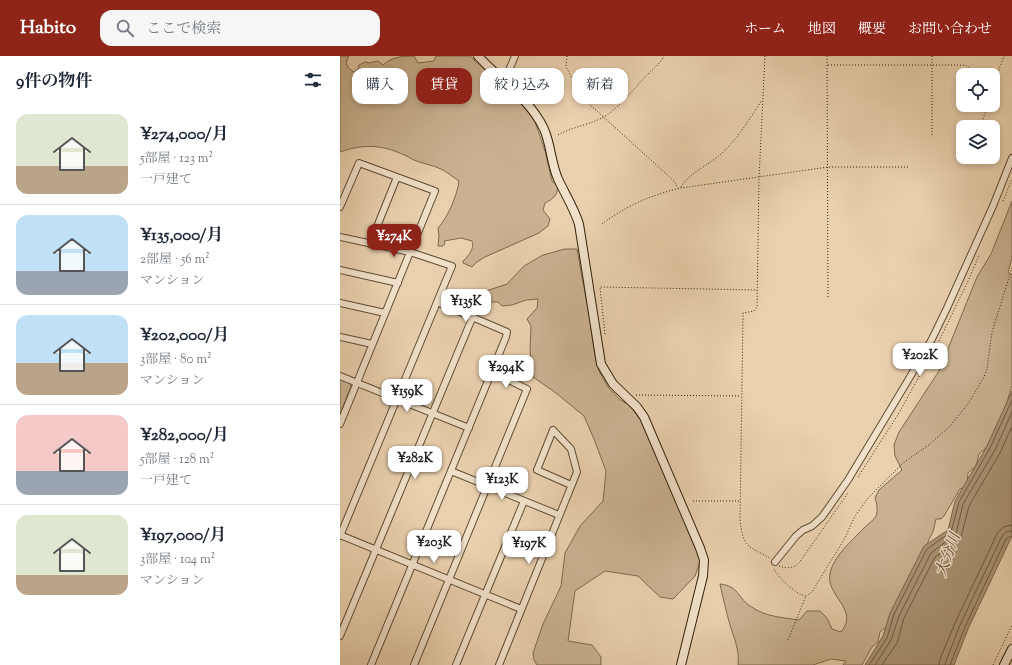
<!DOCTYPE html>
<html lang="ja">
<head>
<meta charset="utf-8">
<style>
	:root { --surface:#fff; --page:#f6f6f7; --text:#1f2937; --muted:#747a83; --line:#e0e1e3; --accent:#8f2418 }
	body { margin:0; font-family:"Sorts Mill Goudy","Noto Serif JP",serif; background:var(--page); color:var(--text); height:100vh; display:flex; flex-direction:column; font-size:15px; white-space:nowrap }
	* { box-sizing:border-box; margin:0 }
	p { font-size:13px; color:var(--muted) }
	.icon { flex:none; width:22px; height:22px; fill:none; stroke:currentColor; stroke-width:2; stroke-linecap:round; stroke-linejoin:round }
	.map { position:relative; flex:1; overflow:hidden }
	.sheet { display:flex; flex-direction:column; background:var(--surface); width:340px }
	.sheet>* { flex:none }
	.hud { position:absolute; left:12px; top:12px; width:380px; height:36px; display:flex; gap:8px }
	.buttons { position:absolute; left:616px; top:12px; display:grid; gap:8px }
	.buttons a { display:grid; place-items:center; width:44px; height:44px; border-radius:8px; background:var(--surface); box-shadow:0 2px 6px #0003; font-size:20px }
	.price { position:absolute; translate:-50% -34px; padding:0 9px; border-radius:8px; background:#fff; color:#222; font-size:13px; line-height:26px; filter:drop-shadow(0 1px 2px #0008) }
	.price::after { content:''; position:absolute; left:50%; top:24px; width:12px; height:9px; margin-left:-6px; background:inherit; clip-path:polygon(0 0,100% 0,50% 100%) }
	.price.active { background:var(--accent); color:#fff }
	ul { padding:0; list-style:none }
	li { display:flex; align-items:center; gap:12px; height:100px; padding:0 16px }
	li+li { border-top:1px solid var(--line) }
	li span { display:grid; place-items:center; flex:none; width:112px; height:80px; border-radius:12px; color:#555 }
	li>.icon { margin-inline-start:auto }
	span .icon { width:48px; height:48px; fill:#fffc; stroke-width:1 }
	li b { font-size:17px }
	h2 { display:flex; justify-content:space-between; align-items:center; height:48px; padding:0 16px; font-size:17px }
	.tag { padding:0 14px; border-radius:12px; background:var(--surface); box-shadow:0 2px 6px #0003; font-size:14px; line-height:36px }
	.tag.active { background:var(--accent); color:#fff }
	header { display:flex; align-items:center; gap:24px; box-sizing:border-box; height:56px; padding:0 20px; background:var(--accent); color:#fff }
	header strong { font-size:19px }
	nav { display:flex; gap:22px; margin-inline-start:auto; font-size:14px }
	.search { width:280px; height:36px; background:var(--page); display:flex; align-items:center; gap:10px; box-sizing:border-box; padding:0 14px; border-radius:12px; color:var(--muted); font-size:15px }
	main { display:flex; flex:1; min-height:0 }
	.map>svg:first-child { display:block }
</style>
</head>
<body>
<header>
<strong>Habito</strong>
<div class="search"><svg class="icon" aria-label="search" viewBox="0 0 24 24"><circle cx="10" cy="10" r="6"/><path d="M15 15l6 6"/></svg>ここで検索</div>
<nav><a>ホーム</a><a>地図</a><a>概要</a><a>お問い合わせ</a></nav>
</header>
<main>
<section class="sheet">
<h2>9件の物件<svg class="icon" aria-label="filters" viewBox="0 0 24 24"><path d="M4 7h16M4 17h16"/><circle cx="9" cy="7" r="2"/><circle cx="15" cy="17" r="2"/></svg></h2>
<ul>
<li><span style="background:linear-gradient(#dfe7d0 65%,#b9a48a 0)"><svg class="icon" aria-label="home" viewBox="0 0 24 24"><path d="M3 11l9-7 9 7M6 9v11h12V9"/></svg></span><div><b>¥274,000/月</b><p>5部屋 · 123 m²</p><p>一戸建て</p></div></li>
<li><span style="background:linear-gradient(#bfe0f5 70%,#9aa5b1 0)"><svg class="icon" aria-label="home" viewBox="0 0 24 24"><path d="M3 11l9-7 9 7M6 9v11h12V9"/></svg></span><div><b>¥135,000/月</b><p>2部屋 · 56 m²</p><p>マンション</p></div></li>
<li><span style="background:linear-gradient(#bfe0f5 60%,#b9a48a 0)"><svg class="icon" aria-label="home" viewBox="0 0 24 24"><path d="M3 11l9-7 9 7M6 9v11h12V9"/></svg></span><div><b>¥202,000/月</b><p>3部屋 · 80 m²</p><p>マンション</p></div></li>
<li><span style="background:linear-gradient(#f6c9c9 70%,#9aa5b1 0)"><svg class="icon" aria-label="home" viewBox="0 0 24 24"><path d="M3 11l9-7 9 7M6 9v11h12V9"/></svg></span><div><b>¥282,000/月</b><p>5部屋 · 128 m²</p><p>一戸建て</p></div></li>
<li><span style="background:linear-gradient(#dfe7d0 75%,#b9a48a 0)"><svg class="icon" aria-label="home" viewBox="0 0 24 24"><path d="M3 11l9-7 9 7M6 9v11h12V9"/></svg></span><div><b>¥197,000/月</b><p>3部屋 · 104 m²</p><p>マンション</p></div></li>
</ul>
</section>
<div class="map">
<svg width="672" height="609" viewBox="0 0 672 609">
	<rect width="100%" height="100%" fill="#ead1ae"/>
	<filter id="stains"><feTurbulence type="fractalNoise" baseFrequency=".005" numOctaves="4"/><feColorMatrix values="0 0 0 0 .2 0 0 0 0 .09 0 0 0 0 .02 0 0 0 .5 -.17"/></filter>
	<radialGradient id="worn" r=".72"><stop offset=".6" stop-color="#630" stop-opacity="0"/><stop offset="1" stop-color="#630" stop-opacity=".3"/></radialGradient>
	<path fill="#cbb392" stroke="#7e6a4d" d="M0 0H9C4 7 7 12 14 16L18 13 19 9 25 6 29 7 38 5 43 9C52 1 62 0 74 0L78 7 94 5 96 0H130L182 48 194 63 205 95 212 125 218 131C217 140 213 143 205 147L203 154 210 163 208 170 199 177 145 201 137 206 132 211 123 207V205C128 201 135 192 132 185L121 182 104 185 105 188 103 190H98L99 180 98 172C108 161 117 140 119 125 113 121 107 116 101 113 93 109 83 108 74 104 49 90 28 86 0 96Z
		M672 145V202L668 216 672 219V329L665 353 647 391 639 398 636 410 628 417 627 427 625 431 620 433 604 460 601 463H596L593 476 589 483 582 506 547 570 540 576 538 586 532 591 522 609H503L506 605 491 603 473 609H398C400 595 394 582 390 569 386 555 383 542 380 528 399 530 397 541 410 550 426 561 440 561 459 564L467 555H480L487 562 492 573 501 576C520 553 485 540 490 517 494 499 513 484 525 471 528 468 534 464 536 460 538 455 537 447 535 442L539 434 562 414 555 400 554 389 559 376 599 315 637 221 651 198Z
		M225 193H237L249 259 255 300 259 315 268 331 279 343 289 349 302 366 351 475 360 506 355 520 333 543 320 541 298 520 265 515 235 535 228 585 252 589 261 601V609H197L194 604 193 597 203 568 221 530 225 497 240 470 263 445 266 415 254 383 244 360 216 337 193 321 190 293 191 270 187 263 197 252 198 243 186 244 172 249 162 250 158 246H144L138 254 125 255 121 253 124 249 134 245 140 239 149 234 167 228 184 210 203 199Z
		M0 323 10 327 11 330 0 358Z"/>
	<path fill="#ab9576" stroke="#7a664a" d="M672 335V480L628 573 614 609H525L543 580 550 557 584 490 608 474 615 445 647 390Z"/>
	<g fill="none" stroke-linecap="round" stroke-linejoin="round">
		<path stroke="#6e5a3f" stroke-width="1" d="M529 609 547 582 554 558 587 493 611 476 619 446 650 392 672 344
			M535 609 551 584 559 560 591 497 616 478 623 448 655 394 672 356
			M542 609 557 587 564 562 595 501 617 486 621 481 629 450 660 397 672 370
			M599 609 600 603 615 567 657 478 663 471 672 469
			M605 609 606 605 620 569 662 480 666 476 672 475
			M610 609 625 571 666 483 669 481 672 480"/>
		<defs>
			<path id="street" d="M164 26 175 0
				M0 151 19 107 95 135 0 368
				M0 181 70 196 112 210 0 480
				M30 188 57 121
				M0 214 58 227
				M0 247 45 257
				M0 281 32 288
				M0 320 129 372
				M111 415 219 459
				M0 479 181 553
				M435 506 456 480 463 474 472 470 482 461 508 424 567 326 592 283 607 252 653 150 672 102
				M0 580 133 260
				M31 609 166 281 167 276 97 246
				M74 609 187 333 152 316
				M116 609 184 445
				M159 609 237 416 231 393 213 374 197 414 231 429"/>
			<path id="secondary" d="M138 0C159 23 190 43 204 73 211 89 211 107 218 123 225 138 234 152 239 168L261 308 273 328 297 351 304 361 360 492 364 504 363 520 341 609
				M664 609 672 593"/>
		</defs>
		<use href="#street" stroke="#5f4c32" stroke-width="8"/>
		<use href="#secondary" stroke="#312008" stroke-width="10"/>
		<path stroke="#312008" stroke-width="1" stroke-dasharray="1 2" stroke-linecap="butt" d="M227 0 226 10 229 17 237 31 247 46 334 125 338 132
			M425 0 419 122 417 251 414 255 403 257V259L400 463C403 492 408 490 430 502
			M487 0 488 241
			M592 0V79
			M488 9H625L642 19
			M653 25 658 16 664 0
			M642 66 648 49
			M218 79C232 71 248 69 262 62 279 52 292 35 305 21 312 14 320 8 324 0
			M341 131C349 117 369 109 381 98 398 83 410 62 422 44
			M663 145 672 123
			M262 168C284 151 313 138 341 132L488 111H568
			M265 278 260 231 417 234
			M599 285 629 223 639 199
			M296 339 401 340
			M518 421 559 357 597 288
			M353 445H400
			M439 510C447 513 454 512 459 507L508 437
			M434 513C439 522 456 539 466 540L472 536 505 482 515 460 528 442 563 407 590 388 610 370 628 348 644 321 647 313 652 276 672 212
			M448 584 466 540
			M653 609 672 569"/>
		<use href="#street" stroke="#f1e1ca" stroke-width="6"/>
		<use href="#secondary" stroke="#f1e1ca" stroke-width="8"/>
	</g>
	<g text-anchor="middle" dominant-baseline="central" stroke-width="3" stroke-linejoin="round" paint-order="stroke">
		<g font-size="15" font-style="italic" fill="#5c492e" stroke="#f1e1ca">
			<text transform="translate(609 499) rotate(-70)">大分川</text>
		</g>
	</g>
	<rect width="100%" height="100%" filter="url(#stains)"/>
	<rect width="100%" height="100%" fill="url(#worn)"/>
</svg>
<div class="buttons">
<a><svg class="icon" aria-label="locate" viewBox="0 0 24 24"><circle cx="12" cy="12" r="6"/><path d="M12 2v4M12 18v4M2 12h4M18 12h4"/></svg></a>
<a><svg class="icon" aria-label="layers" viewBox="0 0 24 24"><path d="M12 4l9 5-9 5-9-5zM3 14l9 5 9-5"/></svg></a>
</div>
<b class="price active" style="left:54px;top:202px">¥274K</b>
<b class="price" style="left:126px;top:267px">¥135K</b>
<b class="price" style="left:580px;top:321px">¥202K</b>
<b class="price" style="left:166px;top:333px">¥294K</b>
<b class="price" style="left:67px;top:357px">¥159K</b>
<b class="price" style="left:75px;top:424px">¥282K</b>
<b class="price" style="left:162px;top:445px">¥123K</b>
<b class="price" style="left:94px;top:508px">¥203K</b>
<b class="price" style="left:189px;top:509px">¥197K</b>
<div class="hud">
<a class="tag">購入</a>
<a class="tag active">賃貸</a>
<a class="tag">絞り込み</a>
<a class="tag">新着</a>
</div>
</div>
</main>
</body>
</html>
